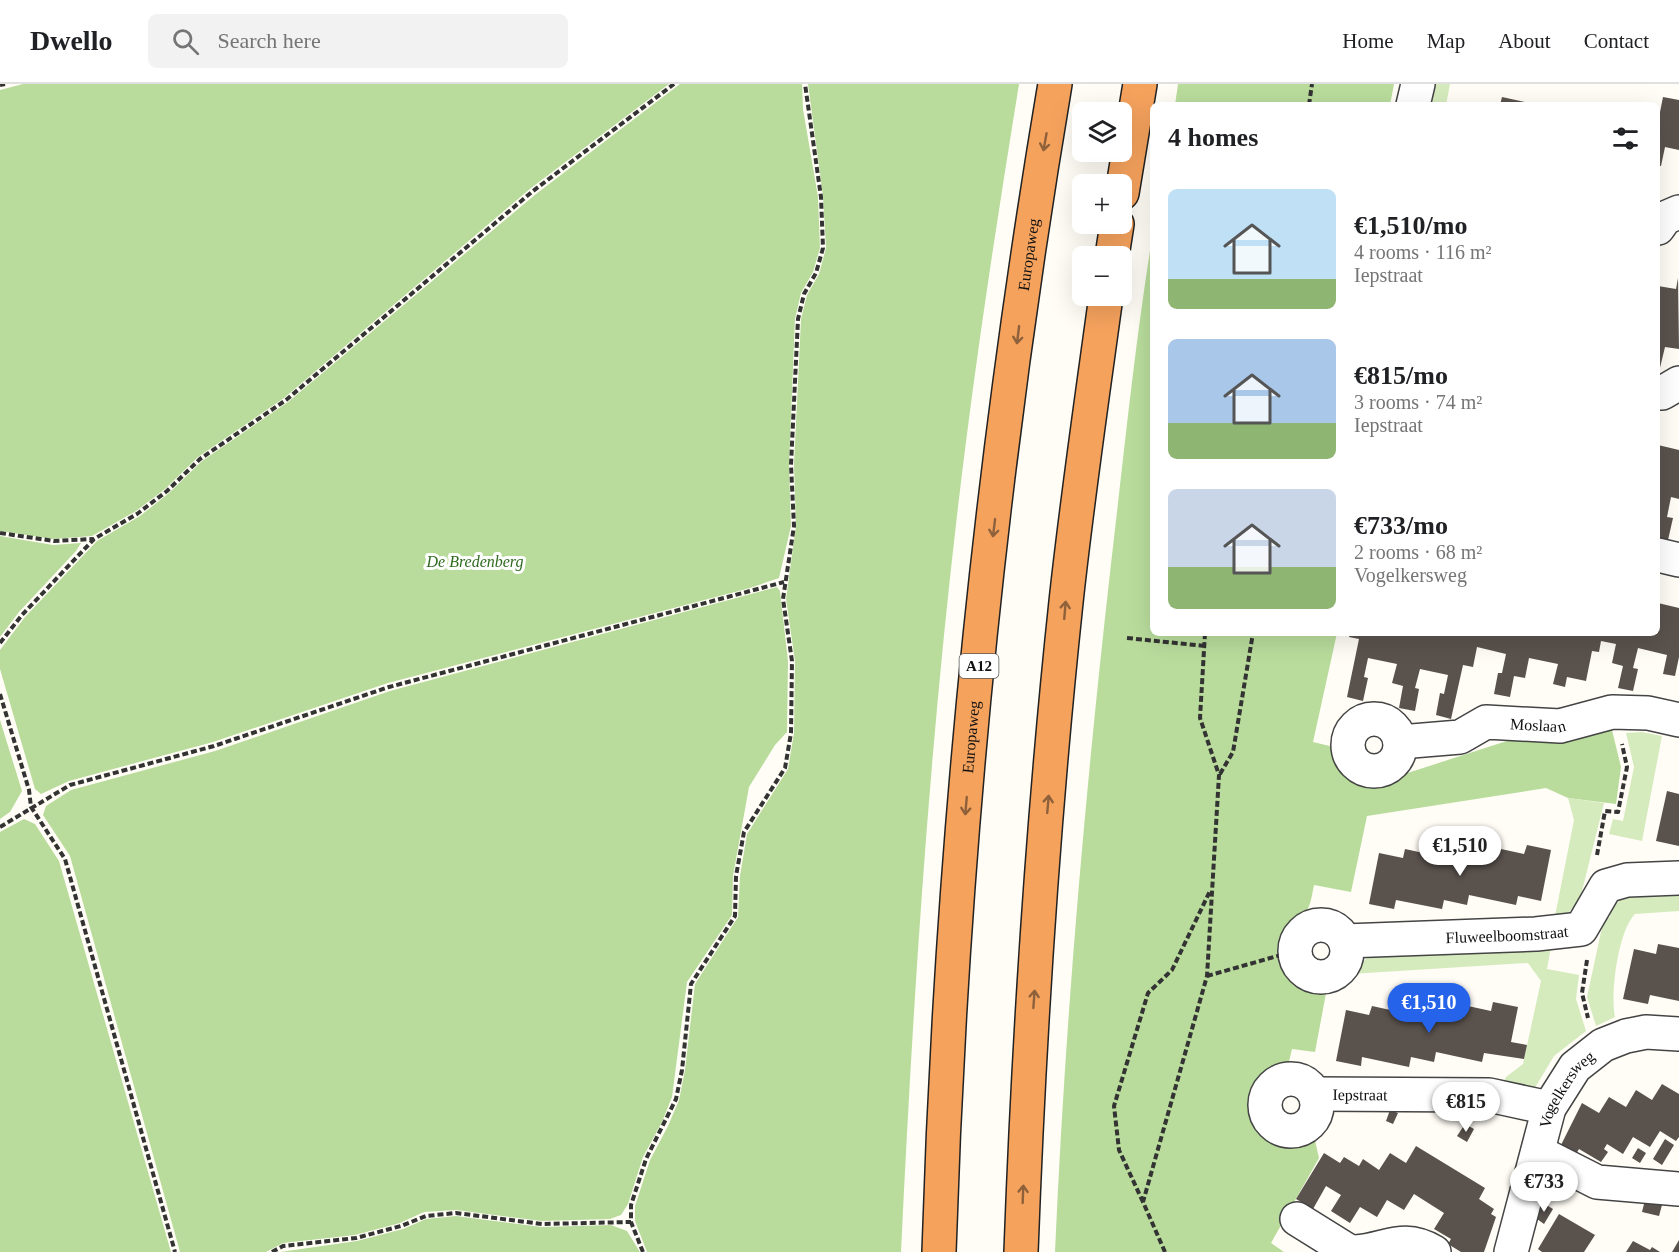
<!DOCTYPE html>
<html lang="en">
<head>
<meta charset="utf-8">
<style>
	:root { --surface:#fff; --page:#f2f2f2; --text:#202124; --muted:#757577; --line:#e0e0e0; --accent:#2563eb }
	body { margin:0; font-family:"Times New Roman",serif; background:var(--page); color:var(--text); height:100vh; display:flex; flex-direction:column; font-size:22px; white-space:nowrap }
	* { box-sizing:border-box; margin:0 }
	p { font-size:20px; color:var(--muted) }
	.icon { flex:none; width:33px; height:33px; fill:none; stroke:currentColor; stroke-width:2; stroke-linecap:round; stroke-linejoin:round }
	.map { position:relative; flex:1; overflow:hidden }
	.sheet { position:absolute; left:1150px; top:18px; width:510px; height:534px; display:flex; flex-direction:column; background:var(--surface); border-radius:9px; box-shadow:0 6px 24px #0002 }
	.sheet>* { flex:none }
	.fabs { position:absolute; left:1072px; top:18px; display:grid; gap:12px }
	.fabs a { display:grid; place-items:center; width:60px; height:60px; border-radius:9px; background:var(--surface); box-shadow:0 6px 24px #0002; font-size:30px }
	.price { position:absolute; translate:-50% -51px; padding:0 14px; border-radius:21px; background:#fff; color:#222; font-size:20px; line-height:39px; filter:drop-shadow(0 2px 3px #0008) }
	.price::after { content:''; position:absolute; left:50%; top:36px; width:18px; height:14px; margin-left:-9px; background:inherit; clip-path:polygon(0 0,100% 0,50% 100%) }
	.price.current { background:var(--accent); color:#fff }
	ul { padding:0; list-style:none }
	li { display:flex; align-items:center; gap:18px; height:150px; padding:0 18px }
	li span { display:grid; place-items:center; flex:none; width:168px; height:120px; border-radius:9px; color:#555 }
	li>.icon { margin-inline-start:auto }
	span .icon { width:72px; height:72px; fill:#fffc; stroke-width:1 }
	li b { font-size:26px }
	h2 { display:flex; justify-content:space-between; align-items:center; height:72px; padding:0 18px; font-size:26px }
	header { display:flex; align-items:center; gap:36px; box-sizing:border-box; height:84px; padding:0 30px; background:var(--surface); border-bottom:2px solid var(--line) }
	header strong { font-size:28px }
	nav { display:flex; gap:33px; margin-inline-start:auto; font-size:21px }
	.search { width:420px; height:54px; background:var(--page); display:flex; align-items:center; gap:15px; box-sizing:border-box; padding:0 21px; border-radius:9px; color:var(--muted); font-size:22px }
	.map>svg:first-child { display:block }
</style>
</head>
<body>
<header>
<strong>Dwello</strong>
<div class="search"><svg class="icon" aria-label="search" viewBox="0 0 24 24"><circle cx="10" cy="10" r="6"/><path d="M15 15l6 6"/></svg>Search here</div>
<nav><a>Home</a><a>Map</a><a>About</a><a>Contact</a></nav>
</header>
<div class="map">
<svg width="1679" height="1168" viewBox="0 0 1679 1168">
	<rect width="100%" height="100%" fill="#fffdf5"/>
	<path fill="#d5ebbd" d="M1436 0H1450L1446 21H1431Z
		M1642 648 1662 652 1642 757 1609 750 1613 735 1623 737 1634 683 1626 649Z
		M1568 714 1604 719 1580 815 1565 833 1554 837 1574 736Z
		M1679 806V827L1635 830C1618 847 1610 910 1615 933L1596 942 1587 913 1604 834 1610 833V825L1624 812Z
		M1551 863 1547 885 1579 891 1576 915 1586 947 1554 972 1533 1007 1502 1001 1506 993 1523 980 1541 897 1528 879 1351 890 1370 871Z"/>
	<path fill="#b9dc9c" d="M23 0H669L531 104 284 314 198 373 165 405 136 427 92 452 53 455 0 447V6Z
		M680 0H802L803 25 818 113 820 164 813 188 801 209 795 235 789 381 791 442 779 494 750 504 388 599 213 658 69 697 41 710 35 705 0 585V566L25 533 97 457 140 432 169 409 202 377 288 318 536 110Z
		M808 0H1019C1000 117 982 233 967 350 932 621 914 895 901 1168H647L635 1137V1122L650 1076 668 1042 679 1016 685 986 695 900 738 833 740 792 747 750 788 685 794 649 795 577 786 515 796 442 794 380 801 235 807 211 819 190 826 164 823 112Z
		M1178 0H1394L1390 21H1175Z
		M1153 148 1154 549H1337L1313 658 1338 664C1349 692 1362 701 1392 694L1513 655H1575L1612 646 1621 683 1616 720 1568 714 1546 704 1367 732 1351 808 1314 801C1312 810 1311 821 1306 828 1300 837 1289 843 1286 854 1277 881 1303 903 1327 904L1315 968 1292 965 1287 986C1239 995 1248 1077 1314 1052L1319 1074 1271 1159 1284 1168H1055C1065 938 1085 709 1111 480 1124 369 1135 258 1153 148Z
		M0 452 53 461 81 459 76 467 19 528 0 553Z
		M777 503 780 507 788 577 787 648 775 661 749 703 733 792 732 831 687 898 672 1013 662 1038 643 1073 628 1120 621 1131 610 1135 542 1137 456 1126 424 1128 400 1139 355 1151 283 1159 266 1168H180L70 772 43 731 46 722 71 706 215 667 390 607Z
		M0 636 22 707 10 728 0 735Z
		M24 735 35 740 59 777 171 1168H0V748Z
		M456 1132 542 1143 611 1141 627 1147 640 1168H280L357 1157 403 1145 426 1135Z"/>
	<path fill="#5a524d" d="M1502 13 1534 20V21H1500Z
		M1663 13 1679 16V66L1665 63 1661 82H1658V38Z
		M1678 194 1679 265 1665 263 1658 292V202L1676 205Z
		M1658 361 1679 366V415L1671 413 1667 433 1673 434 1668 456 1658 454Z
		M1658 519 1679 524V573L1675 592 1663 590 1667 571 1638 564 1633 584 1638 585 1633 607 1618 604 1623 582 1612 579 1616 560 1601 557 1599 568 1592 567 1586 597 1567 593 1565 603 1553 600 1558 580 1529 574 1525 594 1514 592 1510 613 1494 610 1498 589H1502L1506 570 1477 563 1473 583 1463 581 1451 635 1436 631 1440 609 1444 610 1448 591 1420 585 1415 604 1419 605 1415 627 1399 624 1403 602 1392 599 1397 580 1368 574 1364 593 1368 594 1363 617 1347 613 1359 555 1349 553 1350 549H1658Z
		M1667 707 1679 710V762L1656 757Z
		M1478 760 1524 770 1527 761 1551 766 1541 817 1518 812 1516 821 1469 811 1467 821 1444 816 1442 825 1396 816 1394 825 1369 820 1379 769 1403 774 1405 765 1451 775 1453 765 1476 770Z
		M1658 860 1679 864V917L1650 911 1648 920 1623 915 1634 865 1656 870Z
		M1445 917 1491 927 1493 918 1518 923 1511 958 1527 961 1524 975 1484 969 1482 978 1436 968 1434 978 1411 973 1409 983 1362 973 1361 982 1336 977 1346 926 1369 931 1372 922 1418 932 1420 922 1443 927Z
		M1662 1000 1679 1010V1053L1676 1057 1660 1047 1650 1063 1633 1053 1623 1070 1607 1060 1604 1065 1608 1068 1601 1078 1579 1065 1576 1070 1561 1061 1582 1019 1599 1029 1609 1013 1626 1023 1636 1006 1652 1016Z
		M1390 1026 1398 1029 1393 1040 1386 1037Z
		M1465 1040 1474 1045 1467 1058 1457 1052Z
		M1665 1055 1674 1061 1662 1081 1653 1075Z
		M1416 1062 1485 1104 1479 1115 1494 1125 1491 1130 1496 1133 1484 1168H1461L1448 1160 1451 1155 1434 1145 1444 1129 1414 1110 1404 1126 1387 1116 1377 1133 1360 1123 1350 1139 1331 1127 1341 1111 1326 1102 1313 1125 1296 1115 1324 1069 1340 1079 1344 1073 1359 1082 1363 1075 1379 1086 1390 1069 1406 1079Z
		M1638 1064 1646 1069 1640 1079 1632 1074Z
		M1645 1116 1662 1121 1659 1132 1642 1128Z
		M1543 1119 1553 1125 1544 1140 1537 1135Z
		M1559 1130 1595 1151 1584 1168H1542L1538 1165Z
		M1679 1156V1168H1672Z
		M1633 1157 1650 1166 1652 1163 1660 1168H1626Z"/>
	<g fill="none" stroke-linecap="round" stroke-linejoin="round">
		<defs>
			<g id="street">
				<path d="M1413 21 1418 0"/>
				<path d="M1658 144 1665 134 1679 128"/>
				<path d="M1658 308 1662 309 1679 299"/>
				<path d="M1658 471 1679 476"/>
				<circle cx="1374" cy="661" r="26"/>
				<path id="s1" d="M1400 658 1460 653 1486 638 1560 642 1612 628 1648 629 1679 636"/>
				<circle cx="1321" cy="867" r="26"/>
				<path id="s2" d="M1345 857 1536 850 1581 845 1606 802 1627 796 1679 794"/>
				<circle cx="1291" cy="1021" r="26"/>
				<path id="s3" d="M1315 1010 1489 1011 1549 1024"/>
				<path d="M1538 1068 1597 1098 1679 1105"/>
				<path d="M1297 1135 1350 1168"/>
				<path d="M1356 1168C1388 1165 1403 1150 1434 1168"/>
				<path id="s4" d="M1511 1168 1549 1024 1575 983 1603 961 1626 952 1646 948 1679 950"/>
			</g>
			<g id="highway">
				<path d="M1122 109 1140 0"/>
				<path d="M1112 172 1117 140"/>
				<path id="s5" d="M939 1168C951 777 990 385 1055 0"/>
				<path d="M1021 1168C1029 951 1043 734 1066 518 1077 416 1092 314 1106 212"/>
			</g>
		</defs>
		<use href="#street" stroke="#444" stroke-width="36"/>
		<use href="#highway" stroke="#222" stroke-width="36"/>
		<path stroke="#333" stroke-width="4" stroke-dasharray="6 3" stroke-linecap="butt" d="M0 1 5 0
			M1309 21 1312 0
			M0 449 54 457 93 455
			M1127 554 1205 562
			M0 559 22 531 94 455 137 430 167 407 200 375 286 316 533 107 674 0
			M0 610 29 706 31 723 65 775 175 1168
			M1220 690 1233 668 1253 549
			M0 743 70 701 214 662 389 603 784 498
			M1597 771 1605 727 1618 728 1627 683 1622 660
			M1587 876 1582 909 1588 934
			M1207 892 1295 867
			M1143 1118 1119 1066 1114 1022 1148 909 1172 886 1210 807
			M272 1168 283 1162 356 1154 401 1142 426 1132 456 1129 542 1140 631 1138
			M643 1168 631 1138V1121L646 1075 676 1015 682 986 691 900 735 832 736 792 744 748 785 684 791 649 792 577 783 515 794 442 791 381 798 235 804 210 816 189 823 164 821 113 805 0
			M1165 1168 1143 1118 1207 892 1219 691 1200 634 1205 549"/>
		<use href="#street" stroke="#fff" stroke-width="33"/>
		<use href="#highway" stroke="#f5a25d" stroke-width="33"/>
	</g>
	<defs><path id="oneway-shaft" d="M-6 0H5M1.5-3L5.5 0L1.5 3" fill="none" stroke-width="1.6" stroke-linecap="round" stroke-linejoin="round" transform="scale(1.5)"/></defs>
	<g stroke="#8e613b">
		<use href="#oneway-shaft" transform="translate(1045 58) rotate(100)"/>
		<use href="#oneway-shaft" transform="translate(1018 251) rotate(97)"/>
		<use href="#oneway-shaft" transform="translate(994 444) rotate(97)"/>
		<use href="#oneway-shaft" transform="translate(1065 526) rotate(-85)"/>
		<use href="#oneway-shaft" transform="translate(1048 720) rotate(-85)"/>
		<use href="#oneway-shaft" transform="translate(966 722) rotate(95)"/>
		<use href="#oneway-shaft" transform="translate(1034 915) rotate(-86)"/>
		<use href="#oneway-shaft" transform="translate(1023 1110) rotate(-88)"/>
	</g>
	<g text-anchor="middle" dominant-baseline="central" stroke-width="6" stroke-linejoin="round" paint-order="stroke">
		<rect fill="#fff" stroke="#585858" stroke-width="1.5" x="959.5" y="570" width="39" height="24" rx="4.5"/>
		<g font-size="15" font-weight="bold" fill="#111">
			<text x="979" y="582">A12</text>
		</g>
		<g font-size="16" fill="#111" stroke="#fff">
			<text stroke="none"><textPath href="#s5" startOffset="1002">Europaweg</textPath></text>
			<text stroke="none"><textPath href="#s1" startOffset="142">Moslaan</textPath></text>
			<text stroke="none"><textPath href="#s5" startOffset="516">Europaweg</textPath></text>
			<text stroke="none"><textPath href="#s2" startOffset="162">Fluweelboomstraat</textPath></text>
			<text stroke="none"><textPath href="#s4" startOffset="174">Vogelkersweg</textPath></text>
			<text stroke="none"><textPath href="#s3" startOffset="45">Iepstraat</textPath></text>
		</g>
		<g font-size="16" font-style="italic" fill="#2f6b1f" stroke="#fff">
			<text x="475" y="477">De Bredenberg</text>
		</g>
	</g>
</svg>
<div class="fabs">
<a><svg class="icon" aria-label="layers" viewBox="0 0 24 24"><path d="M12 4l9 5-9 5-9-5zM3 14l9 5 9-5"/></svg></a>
<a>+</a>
<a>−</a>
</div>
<b class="price" style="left:1460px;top:793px">€1,510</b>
<b class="price current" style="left:1429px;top:950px">€1,510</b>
<b class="price" style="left:1466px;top:1049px">€815</b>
<b class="price" style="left:1544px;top:1129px">€733</b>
<section class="sheet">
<h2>4 homes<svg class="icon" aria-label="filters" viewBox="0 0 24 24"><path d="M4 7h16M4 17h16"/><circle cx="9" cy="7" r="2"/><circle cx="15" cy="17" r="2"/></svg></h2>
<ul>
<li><span style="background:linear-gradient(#bfe0f5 75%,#8fb573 0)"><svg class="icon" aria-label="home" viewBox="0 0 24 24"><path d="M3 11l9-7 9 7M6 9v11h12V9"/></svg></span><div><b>€1,510/mo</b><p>4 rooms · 116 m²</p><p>Iepstraat</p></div></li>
<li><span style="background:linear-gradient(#a9c7e8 70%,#8fb573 0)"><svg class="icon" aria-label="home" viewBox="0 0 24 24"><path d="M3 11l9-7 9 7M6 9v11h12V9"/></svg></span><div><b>€815/mo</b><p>3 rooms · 74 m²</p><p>Iepstraat</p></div></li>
<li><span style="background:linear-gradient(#c9d6e8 65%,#8fb573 0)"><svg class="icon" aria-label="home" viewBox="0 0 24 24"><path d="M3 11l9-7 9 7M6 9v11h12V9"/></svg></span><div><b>€733/mo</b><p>2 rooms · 68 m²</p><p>Vogelkersweg</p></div></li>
</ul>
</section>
</div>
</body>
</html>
